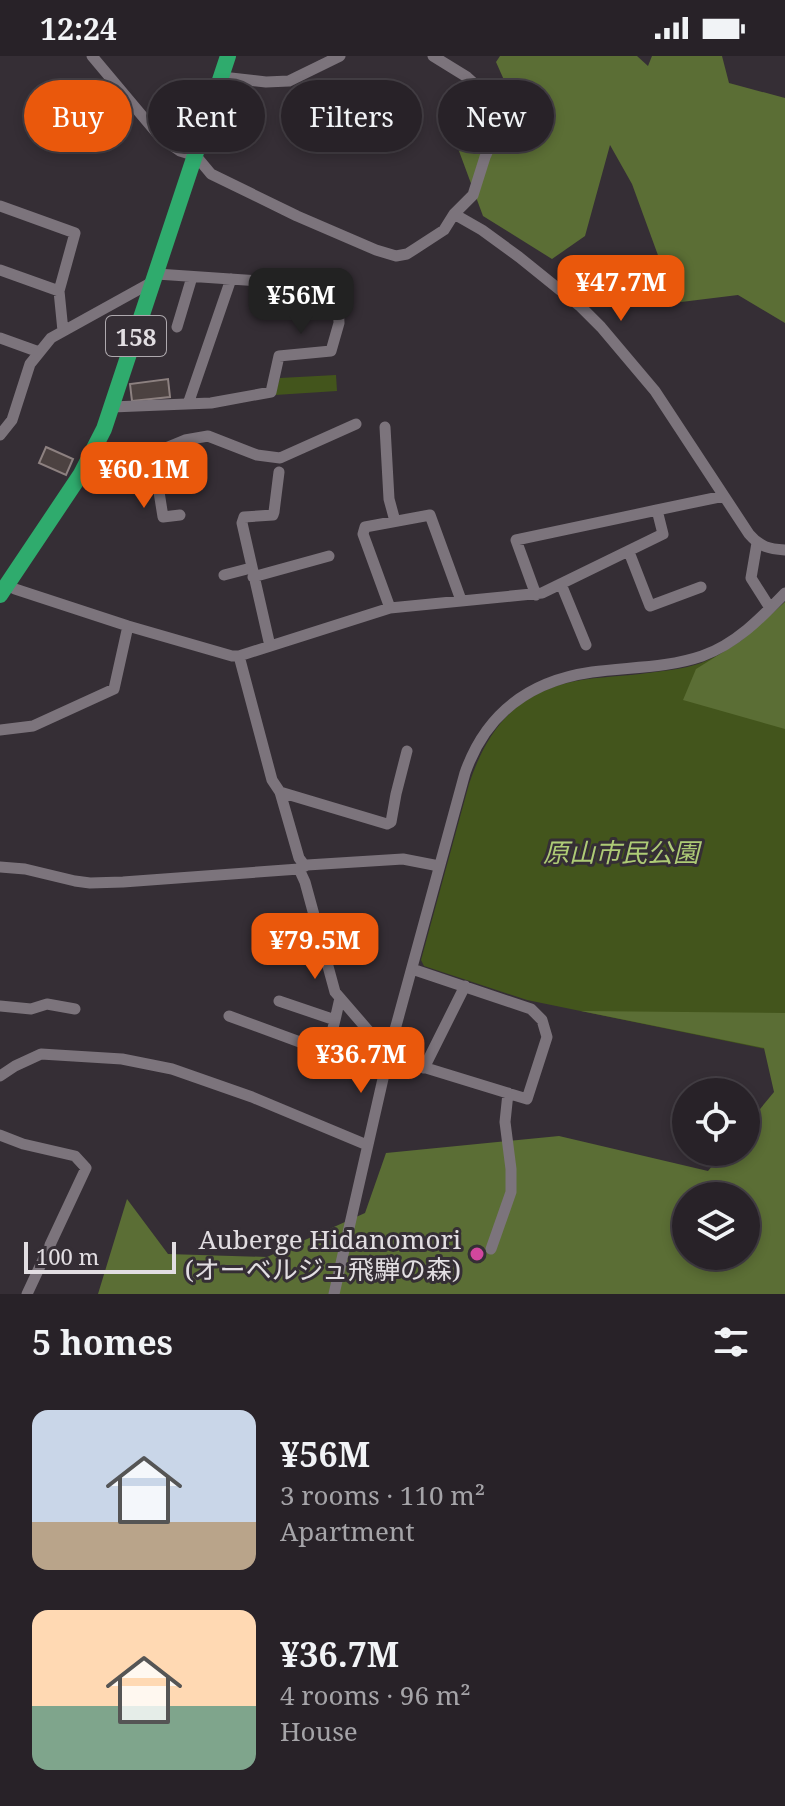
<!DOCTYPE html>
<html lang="en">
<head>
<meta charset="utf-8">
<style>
	:root { --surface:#282228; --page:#302a30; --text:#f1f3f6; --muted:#a5a4a8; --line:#443f45; --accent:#ea580c }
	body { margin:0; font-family:"Noto Serif","Noto Sans JP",serif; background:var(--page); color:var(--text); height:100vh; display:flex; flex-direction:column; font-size:30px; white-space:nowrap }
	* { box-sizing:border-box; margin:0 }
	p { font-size:26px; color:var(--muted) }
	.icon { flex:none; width:44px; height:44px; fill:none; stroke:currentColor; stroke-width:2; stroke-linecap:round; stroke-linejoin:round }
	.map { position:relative; height:1238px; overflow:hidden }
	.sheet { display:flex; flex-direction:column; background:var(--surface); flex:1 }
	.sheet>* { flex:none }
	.top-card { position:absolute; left:24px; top:24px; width:738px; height:72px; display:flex; gap:16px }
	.tools { position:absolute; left:672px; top:1022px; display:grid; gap:16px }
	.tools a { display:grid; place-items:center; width:88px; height:88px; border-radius:50%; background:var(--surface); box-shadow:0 4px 12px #0003,0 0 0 2px var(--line); font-size:40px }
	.scale { position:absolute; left:24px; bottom:20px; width:152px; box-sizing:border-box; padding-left:8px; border:4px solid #e2dee2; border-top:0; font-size:22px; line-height:28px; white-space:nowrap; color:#e2dee2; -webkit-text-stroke:6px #352e35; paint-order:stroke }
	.price { position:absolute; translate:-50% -68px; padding:0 18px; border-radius:16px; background:var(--accent); color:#fff; font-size:26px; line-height:52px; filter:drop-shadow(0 2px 4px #0008) }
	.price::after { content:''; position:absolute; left:50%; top:48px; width:24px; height:18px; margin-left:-12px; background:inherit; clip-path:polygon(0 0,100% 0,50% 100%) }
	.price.active { background:#222; color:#fff }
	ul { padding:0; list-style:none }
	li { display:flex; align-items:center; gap:24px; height:200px; padding:0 32px }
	li span { display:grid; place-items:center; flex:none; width:224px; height:160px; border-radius:16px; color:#555 }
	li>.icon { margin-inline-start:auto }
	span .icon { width:96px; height:96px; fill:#fffc; stroke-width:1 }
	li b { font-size:34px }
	h2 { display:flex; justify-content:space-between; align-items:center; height:96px; padding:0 32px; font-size:34px }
	.pill { padding:0 28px; border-radius:36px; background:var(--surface); box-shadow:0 4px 12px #0003,0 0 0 2px var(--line); font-size:28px; line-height:72px }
	.pill.active { background:var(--accent); color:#fff }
	.status { display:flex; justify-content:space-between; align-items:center; height:56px; padding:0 40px; background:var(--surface); direction:ltr }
	.status svg { height:22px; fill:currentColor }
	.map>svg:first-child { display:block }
</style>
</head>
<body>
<div class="status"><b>12:24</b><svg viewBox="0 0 49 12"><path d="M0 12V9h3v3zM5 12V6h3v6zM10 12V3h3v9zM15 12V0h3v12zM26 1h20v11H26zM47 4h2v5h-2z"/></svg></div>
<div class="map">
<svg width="785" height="1238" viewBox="0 0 785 1238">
	<rect width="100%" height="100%" fill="#352e35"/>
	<path fill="#43551c" d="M336 319 337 335 275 339 280 322Z
		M785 546V997L527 944 424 910 421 904 469 728C486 677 512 641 567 627 590 621 616 621 640 618 660 615 682 614 701 607 734 594 760 571 785 546Z"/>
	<path fill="#5b6e35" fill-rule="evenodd" d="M500 0H637L648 10 652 0H722L729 27 785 42V267L738 239 673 247 659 202 632 128 610 89 585 180 552 203 483 160 459 95 466 43 505 42 504 24 496 6Z
		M785 546V673L683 644 696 613 741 585Z
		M581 955 785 957V1238H98L127 1143 168 1198 267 1201 365 1157 386 1097 559 1080 708 1115 724 1096H746V1070L774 1036 764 992ZM686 1140H746V1200H686Z"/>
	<path fill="#4c4241" stroke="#8d8180" stroke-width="2" d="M168 323 170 341 132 345 130 328Z
		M46 391 73 403 66 419 39 407Z"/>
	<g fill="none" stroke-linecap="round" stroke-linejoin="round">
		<path stroke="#7c747c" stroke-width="11" d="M92 0 160 81 180 95 196 100 211 118 297 160 376 194 396 200 407 198 444 174 454 158 473 139 485 101 494 81 496 58 489 41 467 21 433 0
			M222 21 266 26 289 25 340 0
			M0 150 75 177 59 235 63 275
			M454 158 482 174 519 201 581 251 601 271 655 335 749 478C760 491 769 493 785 494
			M0 214 59 235
			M177 271 192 221
			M0 282 39 296
			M188 348 231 223
			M112 351 211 347 271 336 279 300 331 295 339 267 337 225H260L157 218
			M385 371 389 443 395 465
			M0 379 12 364 30 308 51 282 154 225
			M153 398 163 461 180 459
			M81 418 95 421 185 384 208 380 257 399 280 402 356 368
			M757 487 751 522 770 552
			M629 496 650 550 701 531
			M224 519 251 512
			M253 521 329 500
			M7 528 15 533 128 570 232 600H239L390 552 542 537 663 478 657 454 724 440
			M561 528 586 589
			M536 539 516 484 657 454
			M390 552 363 478 365 471 430 459 461 544
			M270 590 242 467 244 461 273 459 274 456 279 416
			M239 600 272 724 280 736 299 802 305 810
			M0 674 33 670 114 633 128 570
			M280 736 387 768 391 766 396 738 407 695
			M0 811 25 813 75 825 90 827 123 826 299 813 307 809 403 803 439 810
			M299 813 305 826 335 936 379 987 390 992
			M279 945 335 964 340 942
			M0 950 31 953 47 948 75 953
			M229 960 327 996 335 964
			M389 998 400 1004 527 1043 547 981 542 964 531 953 412 913
			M424 1012 465 930
			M0 1020 15 1010 41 998 122 1003 172 1013 252 1041 367 1089
			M0 1079 23 1088 75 1100 86 1112 27 1238
			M491 1193 511 1136V1113L505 1066 508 1037
			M334 1238 390 992 465 717C486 657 529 625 592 616 629 611 667 612 702 600 736 588 761 562 785 537"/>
		<path stroke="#2fab6d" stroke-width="16" d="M0 539 81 418 104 373 228 0"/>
	</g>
	<circle fill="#d1479c" stroke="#352e35" stroke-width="3" cx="477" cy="1198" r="8"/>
	<g text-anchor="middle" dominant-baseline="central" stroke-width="6" stroke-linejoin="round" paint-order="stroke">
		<rect fill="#352e35" stroke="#aea9ae" stroke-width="2" x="106" y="260" width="60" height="40" rx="6"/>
		<g font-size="24" font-weight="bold" fill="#e2dee2">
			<text x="136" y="280">158</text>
		</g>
		<g font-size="26" font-style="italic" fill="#aecb76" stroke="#352e35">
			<text x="621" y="796">原山市民公園</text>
		</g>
		<g font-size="26" fill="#e2dee2" stroke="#352e35" text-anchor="end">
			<text x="461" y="1183">Auberge Hidanomori<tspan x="461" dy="30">(オーベルジュ飛騨の森)</tspan></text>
		</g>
	</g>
</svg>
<div class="tools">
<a><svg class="icon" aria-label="locate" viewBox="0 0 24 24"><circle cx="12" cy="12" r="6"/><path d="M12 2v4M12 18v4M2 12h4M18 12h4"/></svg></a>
<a><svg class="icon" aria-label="layers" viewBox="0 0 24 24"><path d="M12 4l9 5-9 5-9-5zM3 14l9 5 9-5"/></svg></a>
</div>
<div class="scale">100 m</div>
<b class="price" style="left:621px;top:267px">¥47.7M</b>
<b class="price active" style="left:301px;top:280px">¥56M</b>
<b class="price" style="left:144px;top:454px">¥60.1M</b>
<b class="price" style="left:315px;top:925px">¥79.5M</b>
<b class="price" style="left:361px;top:1039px">¥36.7M</b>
<div class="top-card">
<a class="pill active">Buy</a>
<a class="pill">Rent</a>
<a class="pill">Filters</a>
<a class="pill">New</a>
</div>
</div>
<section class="sheet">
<h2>5 homes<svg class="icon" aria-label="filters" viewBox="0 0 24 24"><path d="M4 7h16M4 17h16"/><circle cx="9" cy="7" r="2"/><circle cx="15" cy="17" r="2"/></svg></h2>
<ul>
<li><span style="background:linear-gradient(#c9d6e8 70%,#b9a48a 0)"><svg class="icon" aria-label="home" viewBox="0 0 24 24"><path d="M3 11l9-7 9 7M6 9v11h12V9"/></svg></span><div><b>¥56M</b><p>3 rooms · 110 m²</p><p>Apartment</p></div></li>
<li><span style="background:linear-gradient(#ffd9b3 60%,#7fa58c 0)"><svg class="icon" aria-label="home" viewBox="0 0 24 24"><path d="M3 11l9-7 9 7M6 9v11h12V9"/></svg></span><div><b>¥36.7M</b><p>4 rooms · 96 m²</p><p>House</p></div></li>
</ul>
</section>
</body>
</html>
